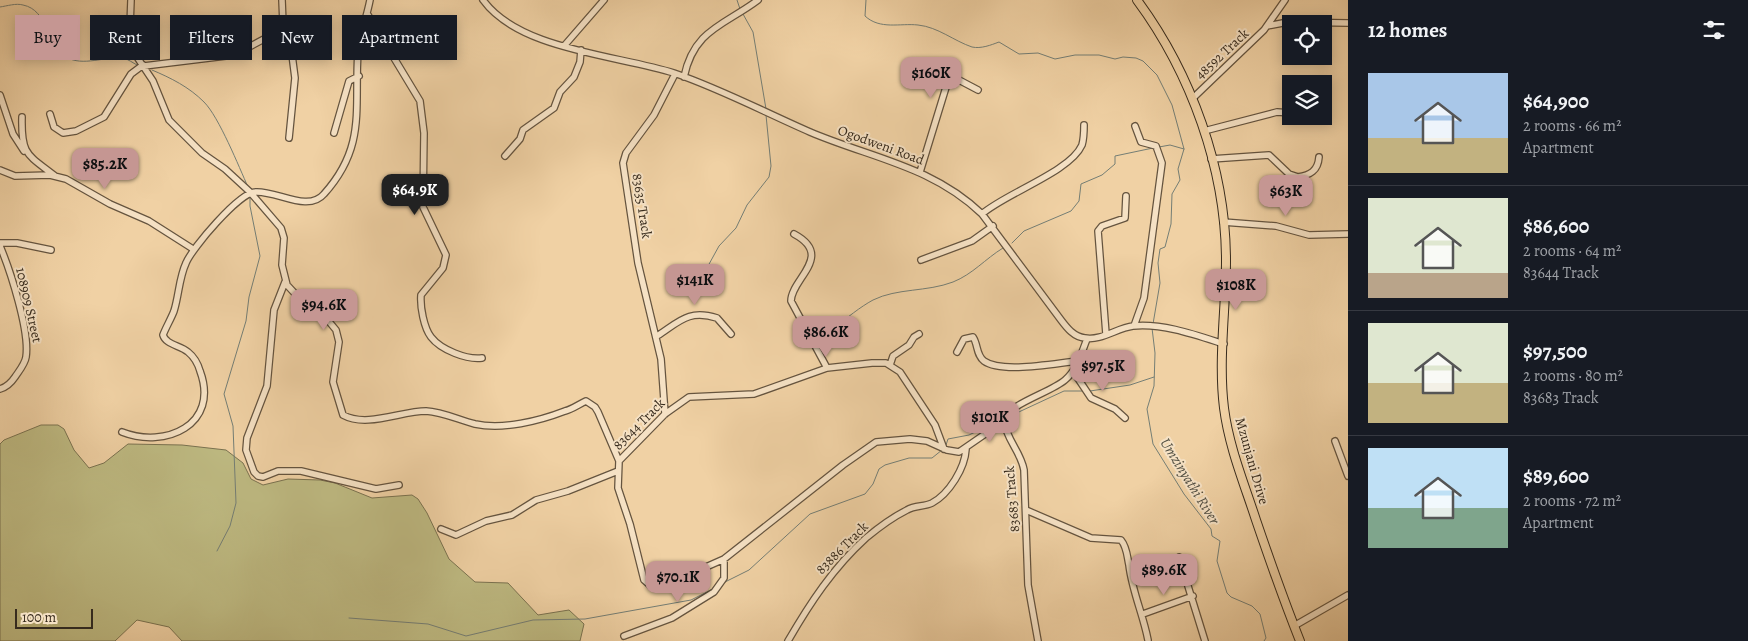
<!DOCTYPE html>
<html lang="en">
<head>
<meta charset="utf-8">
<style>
	:root { --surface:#171b24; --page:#242831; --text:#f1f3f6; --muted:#9ea1a6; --line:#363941; --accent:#c59692 }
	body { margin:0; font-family:Alegreya,serif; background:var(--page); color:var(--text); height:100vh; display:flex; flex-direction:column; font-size:19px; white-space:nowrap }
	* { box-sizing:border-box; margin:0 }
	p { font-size:16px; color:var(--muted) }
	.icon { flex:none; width:28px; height:28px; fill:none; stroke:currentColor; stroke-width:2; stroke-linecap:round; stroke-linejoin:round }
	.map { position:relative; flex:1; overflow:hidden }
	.drawer { display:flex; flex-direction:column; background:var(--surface); width:400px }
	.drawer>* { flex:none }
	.hud { position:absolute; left:15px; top:15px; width:475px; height:45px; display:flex; gap:10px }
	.buttons { position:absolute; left:1282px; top:15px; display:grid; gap:10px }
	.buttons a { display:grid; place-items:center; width:50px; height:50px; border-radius:0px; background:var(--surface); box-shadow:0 2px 12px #0003; font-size:25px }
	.scale { position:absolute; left:15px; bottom:12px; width:78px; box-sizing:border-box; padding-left:5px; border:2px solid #372b1d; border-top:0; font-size:14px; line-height:18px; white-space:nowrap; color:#372b1d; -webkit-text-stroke:4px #f5e1c4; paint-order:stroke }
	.price { position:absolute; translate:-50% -42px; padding:0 11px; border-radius:10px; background:var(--accent); color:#111; font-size:16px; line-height:32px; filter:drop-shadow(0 1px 2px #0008) }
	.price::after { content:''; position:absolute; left:50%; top:30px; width:15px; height:11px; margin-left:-8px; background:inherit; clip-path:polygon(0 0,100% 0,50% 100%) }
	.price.on { background:#222; color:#fff }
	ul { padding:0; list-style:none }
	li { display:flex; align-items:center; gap:15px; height:125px; padding:0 20px }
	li+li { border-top:1px solid var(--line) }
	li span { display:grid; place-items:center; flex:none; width:140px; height:100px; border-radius:0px; color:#555 }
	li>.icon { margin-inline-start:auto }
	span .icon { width:60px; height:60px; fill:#fffc; stroke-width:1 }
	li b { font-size:21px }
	h2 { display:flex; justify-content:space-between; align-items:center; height:60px; padding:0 20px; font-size:21px }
	.pill { padding:0 18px; border-radius:0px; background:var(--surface); box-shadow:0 2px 12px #0003; font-size:18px; line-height:45px }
	.pill.on { background:var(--accent); color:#111 }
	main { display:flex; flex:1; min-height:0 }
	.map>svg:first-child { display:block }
</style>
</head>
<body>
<main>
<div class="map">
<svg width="1348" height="641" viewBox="0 0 1348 641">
	<rect width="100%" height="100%" fill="#f0d1a4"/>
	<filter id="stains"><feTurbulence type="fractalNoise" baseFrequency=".004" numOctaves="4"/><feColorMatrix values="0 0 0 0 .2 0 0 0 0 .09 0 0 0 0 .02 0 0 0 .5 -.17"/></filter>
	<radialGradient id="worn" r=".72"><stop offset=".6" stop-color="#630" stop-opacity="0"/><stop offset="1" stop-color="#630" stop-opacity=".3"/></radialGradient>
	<path fill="#beba82" stroke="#7a7250" d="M41 425H58L64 429 74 450 89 468 104 463 128 444 182 445 226 450 243 463 251 479 263 485 288 479 320 480 335 483 372 498 412 495 418 499 427 513 449 559 475 582 508 583 538 615 569 610 584 624 580 641H182L169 627 137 620 115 641H0V444L4 440Z"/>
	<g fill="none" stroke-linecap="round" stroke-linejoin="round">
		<path stroke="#747e75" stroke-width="1" d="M737 0 740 9
			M866 0 865 16C880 30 900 23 918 25 938 27 954 41 972 47 981 49 991 45 999 42L1019 54 1038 53 1055 59 1075 55H1099L1115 59 1123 57 1136 58 1143 61 1157 75 1172 105 1184 149 1178 169 1180 180 1172 194 1171 224 1165 247 1160 249 1158 263 1160 283 1153 324
			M0 7C7 6 16 3 23 5 48 10 47 44 66 57 83 67 105 56 123 58 128 59 133 63 137 65
			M743 14 753 32 766 109
			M152 70C171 78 189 87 204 102 219 117 239 167 248 187
			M1159 147 1170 145 1184 149
			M1012 243 1024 231 1071 211 1079 201 1081 184 1102 175 1115 164V156L1153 148
			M667 287 708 266 719 246 736 228 747 205 769 177 771 166 766 115
			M835 327C847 318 860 307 873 300 897 288 927 292 953 282 973 274 985 259 1003 248
			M1152 328 1155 353 1154 386 1147 409 1153 444 1184 494 1211 529 1212 536 1220 541 1217 561 1227 593 1231 597 1252 606 1260 614 1266 638 1264 641
			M1090 391 1130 385 1154 377
			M1008 417 1064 391H1084
			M946 445 948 439 969 435 1002 419
			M217 551 230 526 236 503 233 426 224 394 246 321 249 297 260 256 250 206V196
			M725 582 749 570 810 514 865 494 873 484 879 469 885 465 909 458H932L942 450
			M349 618 428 624 466 636 533 620 585 619 691 600 713 589"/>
		<defs>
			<path id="minor" d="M131 0 130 26 135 54 153 81 169 120 202 153 225 169 250 192 281 228 284 238 282 265 287 285 301 300 326 318 336 330 339 342 333 382 343 415C367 428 401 411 426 411 443 412 459 420 475 424 503 430 539 421 565 411 573 409 579 404 586 401L595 407 598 412 619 461
				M483 0C519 50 617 55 674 73 721 89 764 112 810 132 871 158 932 166 982 214L1061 320C1067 328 1074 337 1085 338 1101 341 1117 328 1133 326 1163 323 1196 335 1224 344
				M368 15 420 101 424 133 423 207 446 255 443 268 421 295C420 307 424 328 431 337 441 350 467 360 482 358
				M283 24 291 47 295 78 289 138
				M1267 26 1288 22 1348 23
				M564 46 604 0
				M144 66 234 55 279 31 283 24 282 0
				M684 77C694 29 725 25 758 0
				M0 95 13 134 24 151
				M1192 99 1264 30 1285 0
				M50 114 54 127 63 133 76 131 104 117 131 74 143 65
				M22 117C21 155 27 154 55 176
				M1204 131 1277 112 1291 113
				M334 133 349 81 359 76
				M505 156 520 139 523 130 554 108 560 92 574 77 580 62 581 50
				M1211 159 1269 155 1289 174 1298 177C1310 175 1318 171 1319 157
				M0 170 15 176 50 175 66 179 110 204 149 221 193 249
				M920 172 947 84 949 81 959 80 978 90
				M982 214C1006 193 1070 172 1082 145 1084 138 1084 132 1084 125
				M1223 222 1276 226 1309 235 1348 234
				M794 234C835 256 791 279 791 301L827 368
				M0 243H17L51 250
				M0 246C10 270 30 331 26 357 25 364 19 371 15 377 11 383 7 387 0 389
				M921 260 972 241 993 226
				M285 282 274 310 267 386 247 438 246 450 254 472 258 476 263 477 278 471H301L376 489 399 485
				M1134 326 1144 298 1162 163 1156 146 1141 142 1135 126
				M1106 334 1098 231 1102 226 1125 218 1126 196
				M657 336C679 322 688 309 717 318L731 334
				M957 352 964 339 973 337C978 344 976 355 984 361 1002 374 1056 363 1078 361
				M890 365 893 356 909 345 914 337 919 334
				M1073 371 1091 398 1115 409 1125 418
				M665 414 661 359 638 263 623 163 626 153 654 115 675 74
				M122 432C165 449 220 425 200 371 198 364 193 356 188 352 180 345 166 345 163 335 166 327 171 319 174 311 179 295 179 278 186 263 192 248 239 193 255 192 276 190 308 213 324 194 367 146 354 108 358 51 360 35 367 16 370 0
				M1335 441 1348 476
				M944 449 935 425 900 372 886 363H872L827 368 754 394 689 397 665 414 619 461 618 488 630 524 644 580 652 587H661L724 559 843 465 876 442 910 439 927 441 947 450 959 452 1004 421
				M1026 510 1091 538 1121 540C1127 547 1127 556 1129 565 1132 591 1143 614 1148 640
				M441 529 456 535 486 521 512 515 536 500 568 491 618 471
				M1179 557 1205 641
				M1143 614 1193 596
				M1294 626 1348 595
				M624 636 672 618 714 592 724 578V559
				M788 641C810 603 833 568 866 538 878 528 893 517 907 510 915 505 924 507 932 503 949 494 965 468 966 449
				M1038 641 1028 585 1024 470C1021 452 1006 439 1004 421 1007 404 1050 393 1065 380 1077 370 1081 354 1087 339"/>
			<path id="major" d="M1137 0C1191 73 1226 169 1226 261 1226 309 1218 359 1224 408 1229 447 1244 483 1256 520 1270 561 1284 601 1300 641"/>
		</defs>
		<use href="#minor" stroke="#65543f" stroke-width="8"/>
		<use href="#major" stroke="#372b1d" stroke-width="10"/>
		<use href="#minor" stroke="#f5e1c4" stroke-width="5.5"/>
		<use href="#major" stroke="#f0d1a4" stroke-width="8"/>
	</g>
	<g text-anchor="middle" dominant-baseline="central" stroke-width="4" stroke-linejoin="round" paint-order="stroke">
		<g font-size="14" fill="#372b1d" stroke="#f5e1c4">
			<text transform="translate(1222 54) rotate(-43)">48592 Track</text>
			<text transform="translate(881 145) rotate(20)">Ogodweni Road</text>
			<text transform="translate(642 206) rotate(81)">83635 Track</text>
			<text transform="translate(29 305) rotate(77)">108909 Street</text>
			<text transform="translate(639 424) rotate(-45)">83644 Track</text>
			<text transform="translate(1252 461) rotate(74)">Mzunjani Drive</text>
			<text transform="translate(1012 499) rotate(-95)">83683 Track</text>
			<text transform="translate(842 548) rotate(-45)">83886 Track</text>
		</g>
		<g font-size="15" font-style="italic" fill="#504e42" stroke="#f5e1c4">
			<text transform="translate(1190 481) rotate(58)">Umzinyathi River</text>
		</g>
	</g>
	<rect width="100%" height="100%" filter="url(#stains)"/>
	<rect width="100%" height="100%" fill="url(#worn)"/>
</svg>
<div class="buttons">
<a><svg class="icon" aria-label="locate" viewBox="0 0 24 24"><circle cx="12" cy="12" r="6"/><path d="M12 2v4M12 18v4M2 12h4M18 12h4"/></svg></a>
<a><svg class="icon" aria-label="layers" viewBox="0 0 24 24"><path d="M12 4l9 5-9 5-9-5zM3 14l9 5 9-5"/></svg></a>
</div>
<div class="scale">100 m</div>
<b class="price" style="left:931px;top:99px">$160K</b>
<b class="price" style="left:105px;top:190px">$85.2K</b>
<b class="price on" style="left:415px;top:216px">$64.9K</b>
<b class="price" style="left:1286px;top:217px">$63K</b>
<b class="price" style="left:695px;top:306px">$141K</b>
<b class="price" style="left:1236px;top:311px">$108K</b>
<b class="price" style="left:324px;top:331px">$94.6K</b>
<b class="price" style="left:826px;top:358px">$86.6K</b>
<b class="price" style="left:1103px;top:392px">$97.5K</b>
<b class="price" style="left:990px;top:443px">$101K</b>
<b class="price" style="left:1164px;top:596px">$89.6K</b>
<b class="price" style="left:678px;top:603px">$70.1K</b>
<div class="hud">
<a class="pill on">Buy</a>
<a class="pill">Rent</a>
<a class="pill">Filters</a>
<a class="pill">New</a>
<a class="pill">Apartment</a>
</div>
</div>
<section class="drawer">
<h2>12 homes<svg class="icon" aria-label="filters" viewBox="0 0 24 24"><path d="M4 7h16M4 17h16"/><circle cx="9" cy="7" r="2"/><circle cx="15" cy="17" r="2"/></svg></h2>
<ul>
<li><span style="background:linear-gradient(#a9c7e8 65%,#c2b280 0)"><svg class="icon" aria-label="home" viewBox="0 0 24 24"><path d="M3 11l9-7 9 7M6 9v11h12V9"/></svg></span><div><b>$64,900</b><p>2 rooms · 66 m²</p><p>Apartment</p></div></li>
<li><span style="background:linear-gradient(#dfe7d0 75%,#b9a48a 0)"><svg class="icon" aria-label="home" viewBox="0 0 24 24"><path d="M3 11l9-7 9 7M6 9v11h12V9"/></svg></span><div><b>$86,600</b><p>2 rooms · 64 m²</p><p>83644 Track</p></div></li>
<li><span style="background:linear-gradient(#dfe7d0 60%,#c2b280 0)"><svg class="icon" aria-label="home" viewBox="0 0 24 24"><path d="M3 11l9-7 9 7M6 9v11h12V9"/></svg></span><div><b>$97,500</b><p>2 rooms · 80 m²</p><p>83683 Track</p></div></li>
<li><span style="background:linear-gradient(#bfe0f5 60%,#7fa58c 0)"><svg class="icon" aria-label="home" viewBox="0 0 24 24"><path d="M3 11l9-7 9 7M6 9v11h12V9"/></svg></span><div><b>$89,600</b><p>2 rooms · 72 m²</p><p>Apartment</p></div></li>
</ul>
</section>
</main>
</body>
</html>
